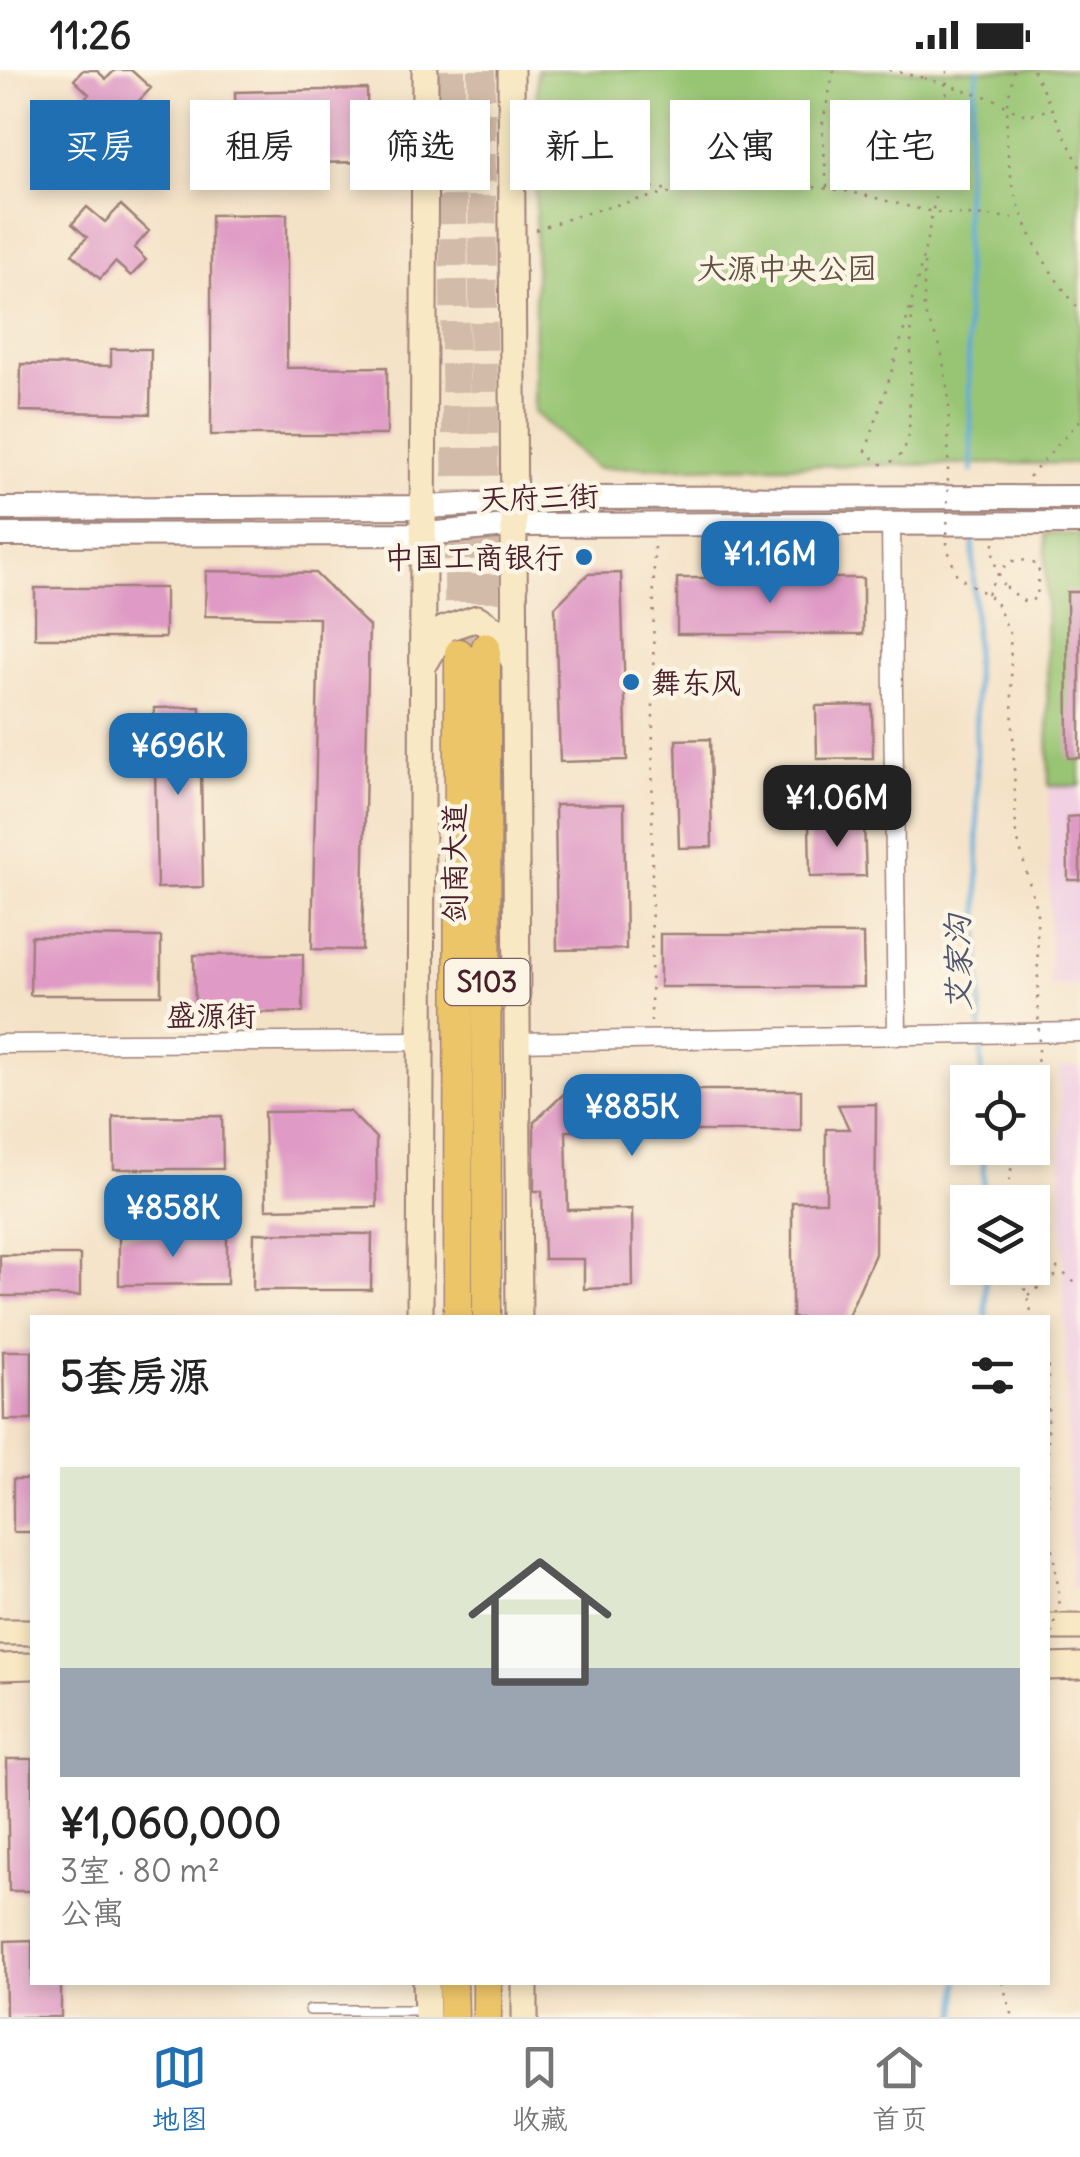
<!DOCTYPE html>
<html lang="zh">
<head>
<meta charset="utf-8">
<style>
	:root { --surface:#fff; --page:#f6f6f6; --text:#222; --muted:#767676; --line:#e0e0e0; --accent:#1f6fb2 }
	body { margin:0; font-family:Delius,"LXGW WenKai TC",sans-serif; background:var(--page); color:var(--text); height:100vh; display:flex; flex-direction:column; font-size:38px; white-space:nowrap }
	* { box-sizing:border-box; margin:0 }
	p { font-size:32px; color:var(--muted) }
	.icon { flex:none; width:55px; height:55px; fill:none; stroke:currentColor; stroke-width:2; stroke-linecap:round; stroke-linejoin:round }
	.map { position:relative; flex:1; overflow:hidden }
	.drawer { position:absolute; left:30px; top:1245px; width:1020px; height:670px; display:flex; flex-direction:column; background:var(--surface); border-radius:0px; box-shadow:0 5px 15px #0003 }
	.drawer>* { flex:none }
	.top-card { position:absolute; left:30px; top:30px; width:1020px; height:90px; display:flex; gap:20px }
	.fabs { position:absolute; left:950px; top:995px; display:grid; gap:20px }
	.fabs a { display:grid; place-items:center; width:100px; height:100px; border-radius:0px; background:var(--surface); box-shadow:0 5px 15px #0003; font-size:50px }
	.price { position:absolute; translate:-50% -85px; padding:0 22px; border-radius:20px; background:var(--accent); color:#fff; font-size:32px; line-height:65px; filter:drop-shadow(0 2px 5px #0008) }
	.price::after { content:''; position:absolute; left:50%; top:60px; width:30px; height:22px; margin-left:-15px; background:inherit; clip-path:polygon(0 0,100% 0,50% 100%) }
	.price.active { background:#222; color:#fff }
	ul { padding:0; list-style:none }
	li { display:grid; align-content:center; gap:20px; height:530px; padding:0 30px }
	li span { display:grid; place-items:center; height:310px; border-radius:0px; color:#555 }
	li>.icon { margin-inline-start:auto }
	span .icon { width:180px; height:180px; fill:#fffc; stroke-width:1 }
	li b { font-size:42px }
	h2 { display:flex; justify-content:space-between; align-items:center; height:120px; padding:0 30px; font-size:42px }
	.pill { padding:0 35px; border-radius:0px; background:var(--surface); box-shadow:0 5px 15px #0003; font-size:35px; line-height:90px }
	.pill.active { background:var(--accent); color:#fff }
	.status { display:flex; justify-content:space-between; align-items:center; height:70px; padding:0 50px; background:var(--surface); direction:ltr }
	.status svg { height:28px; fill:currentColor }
	.menu { display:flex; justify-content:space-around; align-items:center; height:140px; border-top:2px solid var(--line); background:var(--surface); font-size:28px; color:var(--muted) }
	.menu a { display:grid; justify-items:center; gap:5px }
	.menu .active { color:var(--accent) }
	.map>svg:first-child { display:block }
</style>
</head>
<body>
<div class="status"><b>11:26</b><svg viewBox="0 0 49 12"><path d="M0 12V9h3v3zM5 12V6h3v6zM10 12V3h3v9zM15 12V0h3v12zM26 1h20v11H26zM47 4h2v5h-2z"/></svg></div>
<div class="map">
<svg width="1080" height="1947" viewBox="0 0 1080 1947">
	<rect width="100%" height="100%" fill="#fcf5e5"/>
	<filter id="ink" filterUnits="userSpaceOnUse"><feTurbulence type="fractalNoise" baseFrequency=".01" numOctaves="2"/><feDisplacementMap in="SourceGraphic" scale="20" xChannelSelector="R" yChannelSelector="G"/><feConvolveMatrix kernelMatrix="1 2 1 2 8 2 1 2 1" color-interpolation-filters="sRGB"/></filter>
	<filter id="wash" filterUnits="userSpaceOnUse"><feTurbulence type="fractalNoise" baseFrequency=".0048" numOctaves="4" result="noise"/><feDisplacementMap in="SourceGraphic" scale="40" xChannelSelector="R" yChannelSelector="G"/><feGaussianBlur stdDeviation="2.25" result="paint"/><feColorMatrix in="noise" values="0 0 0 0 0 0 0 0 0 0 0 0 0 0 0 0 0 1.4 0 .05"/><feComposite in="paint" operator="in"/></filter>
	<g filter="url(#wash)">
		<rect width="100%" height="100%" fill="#f4e2c7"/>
		<path fill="#f1d0e3" d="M1049 716H1080V916H1050Z
			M1059 997H1080V1517H1071Z"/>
		<path fill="#98c573" stroke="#71724f" stroke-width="2.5" d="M537 0H1080V393L596 398 534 342Z
			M1045 464H1080V716H1049Z"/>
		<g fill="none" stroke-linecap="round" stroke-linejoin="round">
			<path stroke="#5faad8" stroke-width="5" d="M972 401C970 270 954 130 978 0
				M973 472 981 959
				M981 970 982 1012
				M983 1078 984 1132
				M985 1198 986 1248
				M957 1947 959 1912"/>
		</g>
		<g id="blocks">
			<path fill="#df9ac5" d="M83 0H96L106 9 115 0H131L151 18 135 35 148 46 132 63 117 49 102 65 74 40 89 24 74 10Z
				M367 19 368 92 236 94 235 22Z
				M121 135 149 161 134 178 146 190 131 206 115 192 100 209 72 184 87 167 72 154 87 137 105 152Z
				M287 144V298L387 297V365H211V145Z
				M111 279H151L150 344 20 341 21 294 111 296Z
				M206 501 315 503 369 556 362 880 312 879 319 548 205 546Z
				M621 503 627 690 560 692 555 537 588 504Z
				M677 508H863V564H677Z
				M35 518H165V568H35Z
				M1067 522H1080V688H1068Z
				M872 635 873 688 817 689 816 636Z
				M200 637 203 817 157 818 154 638Z
				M710 669 712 777 679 778 676 670Z
				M624 734 626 879 557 880 555 735Z
				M1080 746V810H1068L1067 747Z
				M864 753 866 806 810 807 809 754Z
				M660 864H863L864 917H660Z
				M31 866 161 867V925H30Z
				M303 884V942L195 944 194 885Z
				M643 1015V1020H801V1061H566L568 1140 632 1139 633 1217 584 1219V1189H544L542 1121H534V1052L572 1016Z
				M876 1034 875 1184 847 1248H792V1132H826V1059H849L838 1035Z
				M349 1041 376 1068 377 1137 266 1139 264 1042Z
				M222 1046 223 1099H114L113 1047Z
				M254 1163 372 1164 371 1220H253Z
				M119 1165H227V1214L119 1215Z
				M0 1185H80V1226H0Z
				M3 1281H32V1350H4Z
				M13 1409H32V1462H13Z
				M7 1689H32V1821H9Z
				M32 1870V1912H61V1947H6L5 1871Z"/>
		</g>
	</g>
	<g filter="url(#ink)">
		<use href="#blocks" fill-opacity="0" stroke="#9f8079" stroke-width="2.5"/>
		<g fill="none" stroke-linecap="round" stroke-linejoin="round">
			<path stroke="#d2bba8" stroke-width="28" stroke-dasharray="28 14" stroke-linecap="butt" d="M451 0 459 578
				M481 0 486 576"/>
			<defs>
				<path id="service" d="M310 1940H422"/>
				<path id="minor" d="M891 454 897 966
					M515 972 1080 962
					M0 974 423 971"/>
				<path id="tertiary" d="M0 439 427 437 579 428 1080 427
					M0 465 427 464 516 455 1080 453"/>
				<path id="secondary" d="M511 0 519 1248
					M427 590 444 559 477 548 500 563 514 592
					M420 1248 425 0
					M1048 1557H1080
					M0 1562H32
					M0 1597 32 1596
					M1048 1597 1080 1596
					M426 1912 427 1947
					M525 1912V1947"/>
				<path id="trunk" d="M486 577 487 1248
					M458 1248 459 583
					M453 1912 454 1947
					M487 1912V1947"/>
			</defs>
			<use href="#service" stroke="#9f8079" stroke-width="12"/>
			<use href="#minor" stroke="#9f8079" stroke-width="21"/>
			<use href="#tertiary" stroke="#9f8079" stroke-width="26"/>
			<use href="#secondary" stroke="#9f8079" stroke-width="29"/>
			<use href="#trunk" stroke="#9f8079" stroke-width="31"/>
			<path stroke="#9f8079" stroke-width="2.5" stroke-dasharray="2.5 8" stroke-linecap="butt" d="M889 0 924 8
				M1014 0C992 91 1021 171 1080 240
				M1033 0 1080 97
				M994 29C1014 40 1024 51 1046 40
				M538 99 669 120
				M827 117 822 56 834 0
				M536 160C632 125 729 106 831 119 867 123 901 137 936 142 963 146 992 145 1020 149
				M912 239 909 364C904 382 901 392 880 394L866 381C908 252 945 137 947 0
				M1029 407 1080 350
				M994 473 993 488 1003 515
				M651 952 654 475
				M1007 1132 1014 1078
				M1032 1177 1080 1217
				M1019 1198 1033 1248
				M1028 1225 1061 1202
				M1048 1296V1438
				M1002 1912 1013 1947"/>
			<use href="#service" stroke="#fff" stroke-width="9"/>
			<use href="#minor" stroke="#fff" stroke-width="18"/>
			<use href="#tertiary" stroke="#fff" stroke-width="22"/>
			<use href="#secondary" stroke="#f8e8c3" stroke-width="25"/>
			<use href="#trunk" stroke="#edc569" stroke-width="28"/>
			<path stroke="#9f8079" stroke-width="2.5" stroke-dasharray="2.5 8" stroke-linecap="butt" d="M924 8 994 29
				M924 193V242L941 278 949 330 947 477 957 506 995 530 1010 564 1016 763 1037 842 1039 982 1032 1018
				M987 524C999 499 1010 480 1039 496L1037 528 1025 532 1003 515
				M1048 1448 1060 1530 1048 1580"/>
		</g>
	</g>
	<g fill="#1f6fb2" stroke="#fcf5e5" stroke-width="4">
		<circle cx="584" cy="487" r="10"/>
		<circle cx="631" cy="612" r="10"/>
	</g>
	<g text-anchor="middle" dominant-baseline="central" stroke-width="9" stroke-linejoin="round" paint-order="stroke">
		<rect fill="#fcf5e5" stroke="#7f5f63" stroke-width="2.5" x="444.5" y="889" width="85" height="46" rx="8"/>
		<g font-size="28" font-weight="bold" fill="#4a1f2b">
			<text x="487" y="912">S103</text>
		</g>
		<g font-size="30" fill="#615141" stroke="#fcf5e5">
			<text x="787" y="198">大源中央公园</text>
		</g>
		<g font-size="30" fill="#4a1f2b" stroke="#fcf5e5">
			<text transform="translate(539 427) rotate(-2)">天府三街</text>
			<text transform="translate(454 793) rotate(-90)">剑南大道</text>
			<text x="211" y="945">盛源街</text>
		</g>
		<g font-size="30" fill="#4a1f2b" stroke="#fcf5e5" text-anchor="end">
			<text x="564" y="487">中国工商银行</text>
			<text x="651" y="612" text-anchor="start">舞东风</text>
		</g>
		<g font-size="32" font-style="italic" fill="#525770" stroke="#fcf5e5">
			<text transform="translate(958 893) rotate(-91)">艾家沟</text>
		</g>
	</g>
</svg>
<div class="fabs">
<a><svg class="icon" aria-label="locate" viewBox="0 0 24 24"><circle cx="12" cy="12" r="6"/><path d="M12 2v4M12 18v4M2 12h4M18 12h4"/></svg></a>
<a><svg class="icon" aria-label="layers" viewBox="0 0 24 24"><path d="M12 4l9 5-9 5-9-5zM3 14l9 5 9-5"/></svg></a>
</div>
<b class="price" style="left:770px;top:536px">¥1.16M</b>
<b class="price" style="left:178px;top:728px">¥696K</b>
<b class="price active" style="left:837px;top:780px">¥1.06M</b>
<b class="price" style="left:632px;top:1089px">¥885K</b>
<b class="price" style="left:173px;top:1190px">¥858K</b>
<div class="top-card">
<a class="pill active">买房</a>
<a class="pill">租房</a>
<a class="pill">筛选</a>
<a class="pill">新上</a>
<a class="pill">公寓</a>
<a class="pill">住宅</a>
</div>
<section class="drawer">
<h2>5套房源<svg class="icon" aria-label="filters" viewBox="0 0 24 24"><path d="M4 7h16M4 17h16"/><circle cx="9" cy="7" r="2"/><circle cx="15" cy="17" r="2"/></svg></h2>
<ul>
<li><span style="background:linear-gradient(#dfe7d0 65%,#9aa5b1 0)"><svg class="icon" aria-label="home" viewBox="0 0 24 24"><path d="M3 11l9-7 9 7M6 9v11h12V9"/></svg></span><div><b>¥1,060,000</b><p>3室 · 80 m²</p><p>公寓</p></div></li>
</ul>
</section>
</div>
<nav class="menu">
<a class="active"><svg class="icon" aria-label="map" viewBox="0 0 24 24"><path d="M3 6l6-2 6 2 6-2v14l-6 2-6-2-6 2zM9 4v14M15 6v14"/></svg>地图</a>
<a><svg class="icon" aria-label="saved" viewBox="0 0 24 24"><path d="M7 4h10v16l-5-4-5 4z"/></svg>收藏</a>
<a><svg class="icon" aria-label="home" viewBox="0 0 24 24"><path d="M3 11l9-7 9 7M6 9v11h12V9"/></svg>首页</a>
</nav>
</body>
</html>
